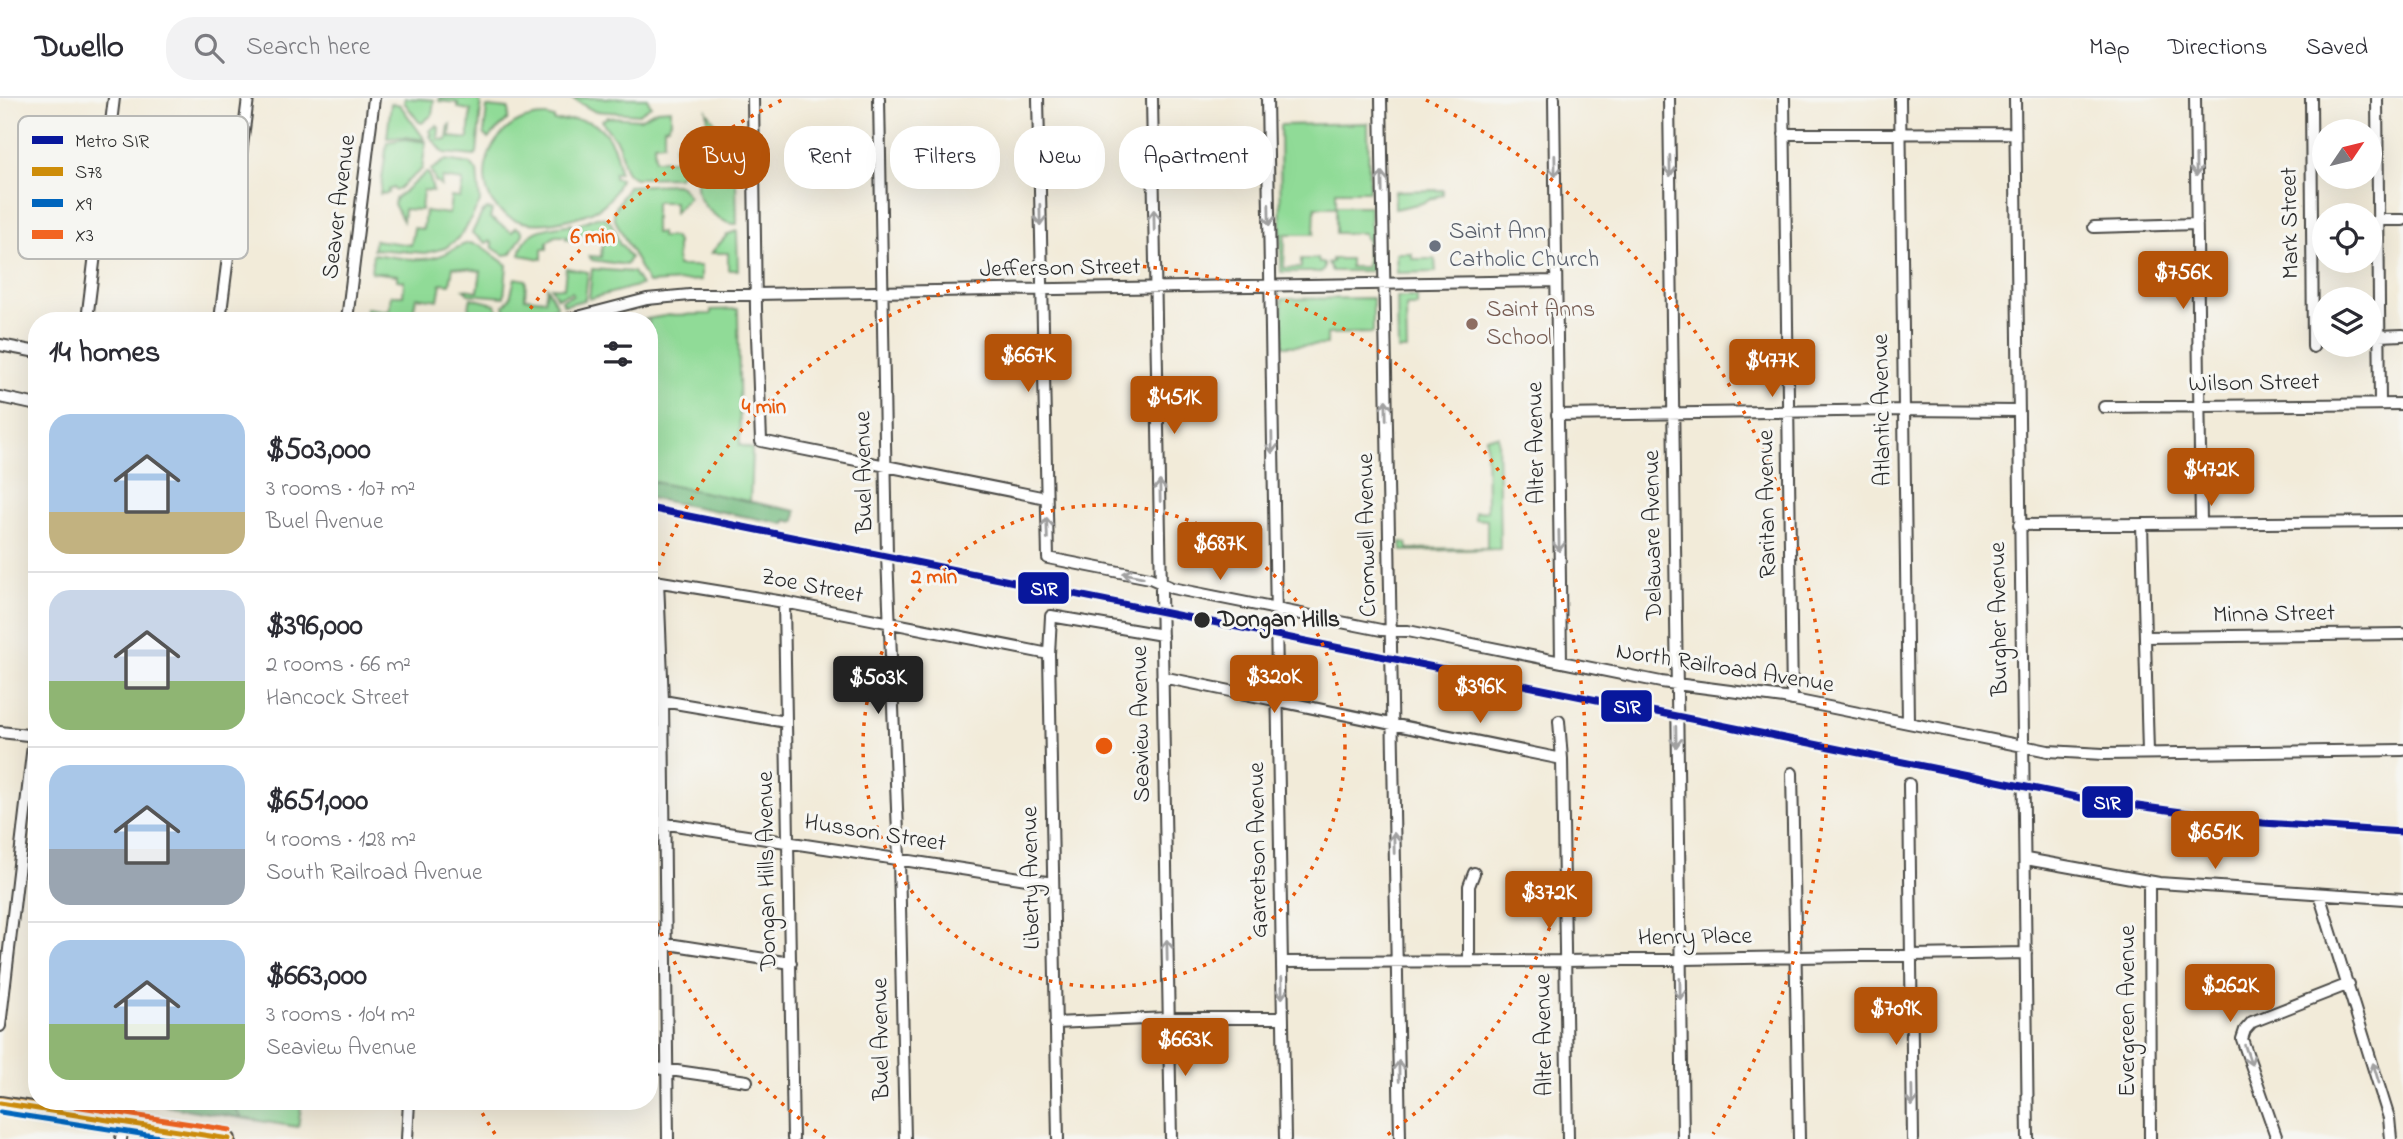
<!DOCTYPE html>
<html lang="en">
<head>
<meta charset="utf-8">
<style>
	:root { --surface:#fff; --page:#f2f2f3; --text:#2b2b33; --muted:#7c7c81; --line:#e1e1e2; --accent:#b45309 }
	body { margin:0; font-family:"Indie Flower",sans-serif; background:var(--page); color:var(--text); height:100vh; display:flex; flex-direction:column; font-size:26px; white-space:nowrap }
	* { box-sizing:border-box; margin:0 }
	p { font-size:23px; color:var(--muted) }
	.icon { flex:none; width:38px; height:38px; fill:none; stroke:currentColor; stroke-width:2; stroke-linecap:round; stroke-linejoin:round }
	.map { position:relative; flex:1; overflow:hidden }
	.details { position:absolute; left:28px; top:214px; width:630px; height:798px; display:flex; flex-direction:column; background:var(--surface); border-radius:28px; box-shadow:0 7px 28px #0002 }
	.details>* { flex:none }
	.hud { position:absolute; left:679px; top:28px; width:665px; height:63px; display:flex; gap:14px }
	.needle { width:46px; rotate:55deg }
	.buttons { position:absolute; left:2312px; top:21px; display:grid; gap:14px }
	.buttons a { display:grid; place-items:center; width:70px; height:70px; border-radius:50%; background:var(--surface); box-shadow:0 7px 28px #0002; font-size:35px }
	.price { position:absolute; translate:-50% -60px; padding:0 16px; border-radius:7px; background:var(--accent); color:#fff; font-size:23px; line-height:46px; filter:drop-shadow(0 2px 4px #0008) }
	.price::after { content:''; position:absolute; left:50%; top:42px; width:21px; height:16px; margin-left:-10px; background:inherit; clip-path:polygon(0 0,100% 0,50% 100%) }
	.price.selected { background:#222; color:#fff }
	ul { padding:0; list-style:none }
	li { display:flex; align-items:center; gap:21px; height:175px; padding:0 21px }
	li+li { border-top:2px solid var(--line) }
	li span { display:grid; place-items:center; flex:none; width:196px; height:140px; border-radius:21px; color:#555 }
	li>.icon { margin-inline-start:auto }
	span .icon { width:84px; height:84px; fill:#fffc; stroke-width:1 }
	li b { font-size:30px }
	h2 { display:flex; justify-content:space-between; align-items:center; height:84px; padding:0 21px; font-size:30px }
	.pill { padding:0 24px; border-radius:28px; background:var(--surface); box-shadow:0 7px 28px #0002; font-size:24px; line-height:63px }
	.pill.selected { background:var(--accent); color:#fff }
	header { display:flex; align-items:center; gap:42px; box-sizing:border-box; height:98px; padding:0 35px; background:var(--surface); border-bottom:2px solid var(--line) }
	header strong { font-size:33px }
	nav { display:flex; gap:38px; margin-inline-start:auto; font-size:24px }
	.search { width:490px; height:63px; background:var(--page); display:flex; align-items:center; gap:18px; box-sizing:border-box; padding:0 24px; border-radius:28px; color:var(--muted); font-size:26px }
	.map>svg:first-child { display:block }
</style>
</head>
<body>
<header>
<strong>Dwello</strong>
<div class="search"><svg class="icon" aria-label="search" viewBox="0 0 24 24"><circle cx="10" cy="10" r="6"/><path d="M15 15l6 6"/></svg>Search here</div>
<nav><a>Map</a><a>Directions</a><a>Saved</a></nav>
</header>
<div class="map">
<svg width="2403" height="1041" viewBox="0 0 2403 1041">
	<rect width="100%" height="100%" fill="#f6f6f2"/>
	<filter id="ink" filterUnits="userSpaceOnUse"><feTurbulence type="fractalNoise" baseFrequency=".0143" numOctaves="2"/><feDisplacementMap in="SourceGraphic" scale="14" xChannelSelector="R" yChannelSelector="G"/><feConvolveMatrix kernelMatrix="1 2 1 2 8 2 1 2 1" color-interpolation-filters="sRGB"/></filter>
	<filter id="wash" filterUnits="userSpaceOnUse"><feTurbulence type="fractalNoise" baseFrequency=".00686" numOctaves="4" result="noise"/><feDisplacementMap in="SourceGraphic" scale="28" xChannelSelector="R" yChannelSelector="G"/><feGaussianBlur stdDeviation="1.57" result="paint"/><feColorMatrix in="noise" values="0 0 0 0 0 0 0 0 0 0 0 0 0 0 0 0 0 1.4 0 .05"/><feComposite in="paint" operator="in"/></filter>
	<g filter="url(#wash)">
		<rect width="100%" height="100%" fill="#f2ebd9"/>
		<path fill="#90db97" stroke="#5e8361" stroke-width="2" d="M405 0 434 2 432 17 422 25 419 24 404 4Z
			M439 0H479L481 8 477 55 474 58 444 55 430 38 432 36 429 33 437 27 439 30 438 41 447 42 449 27 451 26 450 39 468 41 471 12 458 10V5L439 3Z
			M571 0H647L651 8 639 16 594 13Z
			M391 5 400 7 425 42 405 39 387 40Z
			M487 9 509 11 508 21 488 41 484 36Z
			M671 11V23L668 28 664 29V45L654 46 655 62H675V48L688 68 678 79 635 80C620 74 624 59 618 46 614 37 605 31 602 22L608 19 640 21 657 12Z
			M707 13 720 31 721 36 716 41H709L685 56 681 48 691 47V27L708 26Z
			M546 18 554 20V23C564 24 570 21 579 22 606 23 618 52 619 75H614V80L620 81C612 106 597 114 573 120 455 154 466 17 546 18Z
			M1368 25 1369 93H1336V108H1370L1371 173H1332L1328 165 1332 164V161H1350V169H1367V141L1365 140 1364 135H1336V109H1315L1314 136H1285L1284 170H1301V161H1318L1319 165H1324V170L1321 174H1281L1280 27Z
			M729 38H735L737 126C723 127 702 109 698 96 696 87 697 75 698 67L721 43Z
			M405 41 426 44 422 71 398 91 395 92 394 90 388 92 389 95 380 96 387 44Z
			M446 62 471 66 477 74 480 104 465 132 456 142 445 150 426 155 373 151 375 142 411 147 414 130 423 131 425 113 449 116 451 99 460 100 463 83 442 80 441 88 435 83 431 72Z
			M426 75 429 76 433 93 423 92 421 112 404 111 403 123 394 106 395 101Z
			M675 86 681 88 689 99 674 115V104H655V135H661V139H674L677 144V168H701V182L648 185 614 120V113L628 88Z
			M1443 92V96L1422 105 1395 111V93Z
			M487 111 492 112 490 120 512 134 516 129 522 133 523 136 511 156 504 157 493 150 492 145 489 143 486 145 472 135 482 115Z
			M596 119C614 117 615 137 620 147H622L630 160 626 167 592 162 589 158 601 159 603 139 575 136 577 127Z
			M572 126 570 142 566 141V138H555L547 144V151H542V161L520 157C524 129 550 130 572 126Z
			M737 133 738 172H728V155H711L728 136Z
			M470 145 481 148 507 167 504 199 468 196 464 191 478 193 481 173 453 169 450 186 441 185 438 202 416 199 413 216 403 215 400 222H365L366 210 389 213 391 197H403L404 183 397 182V177L371 174 373 156C395 159 418 165 439 158 450 155 458 147 470 145Z
			M1396 155H1412V161H1435L1436 174 1397 175Z
			M566 170 588 174 585 202 564 207 562 202 573 197 572 194 557 200 551 189 564 190Z
			M592 171 633 174 641 187 589 201Z
			M515 180 526 182 525 200 545 202 547 189 557 209 508 222 504 208 510 200Z
			M1397 199H1417V208H1406L1407 252H1398Z
			M471 200 495 206 501 222H466Z
			M1373 200V235L1327 236V247L1283 248 1282 201Z
			M738 211 740 347 752 351 750 404 649 383V222H641L670 217 711 216V212Z
			M1498 338 1500 451 1402 453 1401 444 1407 445 1408 451 1487 450V422L1475 421V414L1487 413 1486 339Z
			M165 1003H302L298 1029 165 1008Z"/>
		<path fill="#74bb80" stroke="#507356" stroke-width="2" d="M649 383 796 413 795 424 786 422 785 426 649 400Z
			M649 615 655 622 659 706 658 711 649 717Z
			M165 1003H225L235 1010 242 1020 165 1008Z"/>
	</g>
	<g filter="url(#ink)">
		<g fill="none" stroke-linecap="round" stroke-linejoin="round">
			<defs>
				<path id="minor" d="M753 0 756 211 761 343 1046 400
					M879 0 887 457 899 761 905 1041
					M1038 0 1048 460 1150 480 1172 490 1381 532 1408 533 1661 584 1784 600 2048 653 2103 656 2403 652
					M1152 0 1171 1041
					M1267 0 1285 1041
					M1381 0 1400 1041
					M1554 0 1561 564
					M1669 0 1683 1041
					M1784 0 1792 602
					M1900 0 1908 624
					M2015 0 2028 1041
					M2195 0 2201 425
					M2311 0 2313 249
					M2377 0 2380 306
					M1784 36 2015 35
					M2377 122H2403
					M2094 129 2197 126
					M87 222 114 0
					M220 222 248 0
					M347 222 374 0
					M566 222 647 201 690 197 1556 183
					M2379 238 2403 237
					M0 247 37 254
					M0 299 37 307
					M2104 309 2403 306
					M1557 317 1903 312 2017 313
					M2142 426 2148 655
					M2019 427 2403 424
					M649 482 784 504 1049 556
					M658 483 663 603 668 1041
					M784 504 793 1041
					M2145 539 2403 536
					M1162 579 1562 661
					M663 603 786 624
					M1559 623 1562 661 1568 1041
					M0 634 37 638
					M1792 675 1799 1041
					M1909 686 1913 1041
					M649 723 1053 785
					M2026 761 2159 785 2403 801
					M2149 784 2150 1041
					M2319 796 2389 1020 2391 1041
					M649 843 791 865
					M1469 862V788L1474 775
					M1282 864 1565 863 2026 855
					M1055 925 1168 920H1283
					M0 928 37 613
					M649 969 747 983
					M121 1041 127 1003
					M407 1041 409 1003
					M1058 1041 1049 556 1051 518 1162 537
					M2277 1041 2242 941 2245 932 2252 924 2349 886"/>
				<path id="major" d="M0 1005 229 1041"/>
			</defs>
			<use href="#minor" stroke="#494845" stroke-width="14"/>
			<use href="#major" stroke="#494845" stroke-width="16"/>
			<use href="#minor" stroke="#fff" stroke-width="10"/>
			<use href="#major" stroke="#f7c06c" stroke-width="12"/>
			<defs>
				<path id="bus-1" d="M0 1005 229 1041"/>
				<path id="bus-2" d="M0 1014 173 1041"/>
				<path id="bus-3" d="M42 1003 230 1032"/>
			</defs>
			<use href="#bus-1" stroke="#f6f6f2" stroke-width="10"/>
			<use href="#bus-2" stroke="#f6f6f2" stroke-width="10"/>
			<use href="#bus-3" stroke="#f6f6f2" stroke-width="10"/>
			<use href="#bus-1" stroke="#ce8d09" stroke-width="5"/>
			<use href="#bus-2" stroke="#0065bd" stroke-width="5"/>
			<use href="#bus-3" stroke="#f26522" stroke-width="5"/>
			<defs>
				<path id="metro-1" d="M649 410 2086 701 2263 725 2403 734"/>
			</defs>
			<use href="#metro-1" stroke="#f6f6f2" stroke-width="12"/>
			<use href="#metro-1" stroke="#08179c" stroke-width="7"/>
		</g>
		<defs><path id="oneway-shaft" d="M-6 0H5M1.5-3L5.5 0L1.5 3" fill="none" stroke-width="1.6" stroke-linecap="round" stroke-linejoin="round" transform="scale(1.75)"/></defs>
		<g stroke="#a0a0a0">
			<use href="#oneway-shaft" transform="translate(1555 68) rotate(89)"/>
			<use href="#oneway-shaft" transform="translate(1670 68) rotate(89)"/>
			<use href="#oneway-shaft" transform="translate(2196 68) rotate(89)"/>
			<use href="#oneway-shaft" transform="translate(1382 84) rotate(-91)"/>
			<use href="#oneway-shaft" transform="translate(1040 117) rotate(89)"/>
			<use href="#oneway-shaft" transform="translate(1269 117) rotate(89)"/>
			<use href="#oneway-shaft" transform="translate(1154 122) rotate(-91)"/>
			<use href="#oneway-shaft" transform="translate(1386 312) rotate(-91)"/>
			<use href="#oneway-shaft" transform="translate(1272 345) rotate(89)"/>
			<use href="#oneway-shaft" transform="translate(1160 393) rotate(-91)"/>
			<use href="#oneway-shaft" transform="translate(1047 430) rotate(-92)"/>
			<use href="#oneway-shaft" transform="translate(1559 443) rotate(89)"/>
			<use href="#oneway-shaft" transform="translate(1133 477) rotate(-169)"/>
			<use href="#oneway-shaft" transform="translate(1676 639) rotate(89)"/>
			<use href="#oneway-shaft" transform="translate(1394 745) rotate(-91)"/>
			<use href="#oneway-shaft" transform="translate(1167 852) rotate(-91)"/>
			<use href="#oneway-shaft" transform="translate(1282 890) rotate(89)"/>
			<use href="#oneway-shaft" transform="translate(1680 891) rotate(89)"/>
			<use href="#oneway-shaft" transform="translate(2248 957) rotate(71)"/>
			<use href="#oneway-shaft" transform="translate(1399 973) rotate(-91)"/>
			<use href="#oneway-shaft" transform="translate(2376 975) rotate(-107)"/>
			<use href="#oneway-shaft" transform="translate(1912 998) rotate(89)"/>
		</g>
	</g>
	<g fill="none" stroke="#e8590c" stroke-width="3.5" stroke-dasharray="3.5 7">
		<circle cx="1104" cy="648" r="241"/>
		<path d="M825 1040A481 481 0 0 1 651 809M651 487A481 481 0 1 1 1383 1040"/>
		<path d="M495 1036A722 722 0 0 1 476 1004M524 219A722 722 0 0 1 782 2M1426 2A722 722 0 0 1 1713 1036"/>
	</g>
	<circle fill="#6b7280" stroke="#f6f6f2" stroke-width="2.5" cx="1435" cy="148" r="7"/>
	<circle fill="#8d6e63" stroke="#f6f6f2" stroke-width="2.5" cx="1472" cy="226" r="7"/>
	<circle fill="#2b2b2b" stroke="#f6f6f2" stroke-width="2.5" cx="1202" cy="522" r="9"/>
	<g text-anchor="middle" dominant-baseline="central" stroke-width="6" stroke-linejoin="round" paint-order="stroke">
		<g font-size="24" fill="#2b2b2b" stroke="#f6f6f2">
			<text transform="translate(340 109) rotate(-83)">Seaver Avenue</text>
			<text transform="translate(2291 125) rotate(-91)">Mark Street</text>
			<text transform="translate(1060 171) rotate(-1)">Jefferson Street</text>
			<text transform="translate(2254 286) rotate(-1)">Wilson Street</text>
			<text transform="translate(1883 312) rotate(-91)">Atlantic Avenue</text>
			<text transform="translate(1537 345) rotate(-91)">Alter Avenue</text>
			<text transform="translate(865 374) rotate(-91)">Buel Avenue</text>
			<text transform="translate(1768 406) rotate(-91)">Raritan Avenue</text>
			<text transform="translate(1368 437) rotate(-91)">Cromwell Avenue</text>
			<text transform="translate(1654 437) rotate(-91)">Delaware Avenue</text>
			<text transform="translate(812 489) rotate(11)">Zoe Street</text>
			<text transform="translate(2274 517) rotate(-1)">Minna Street</text>
			<text transform="translate(2000 521) rotate(-91)">Burgher Avenue</text>
			<text transform="translate(1725 571) rotate(9)">North Railroad Avenue</text>
			<text transform="translate(1142 626) rotate(-91)">Seaview Avenue</text>
			<text transform="translate(875 736) rotate(9)">Husson Street</text>
			<text transform="translate(1259 752) rotate(-91)">Garretson Avenue</text>
			<text transform="translate(768 773) rotate(-91)">Dongan Hills Avenue</text>
			<text transform="translate(1032 780) rotate(-91)">Liberty Avenue</text>
			<text transform="translate(1695 840) rotate(-1)">Henry Place</text>
			<text transform="translate(2128 913) rotate(-90)">Evergreen Avenue</text>
			<text transform="translate(1545 937) rotate(-91)">Alter Avenue</text>
			<text transform="translate(882 941) rotate(-91)">Buel Avenue</text>
		</g>
		<g font-size="24" fill="#5b616d" stroke="#f6f6f2" text-anchor="start">
			<text x="1449" y="134">Saint Ann<tspan x="1449" dy="28">Catholic Church</tspan></text>
		</g>
		<g font-size="24" fill="#785e54" stroke="#f6f6f2" text-anchor="start">
			<text x="1486" y="212">Saint Anns<tspan x="1486" dy="28">School</tspan></text>
		</g>
		<g font-size="24" font-weight="bold" fill="#2b2b2b" stroke="#f6f6f2" text-anchor="start">
			<text x="1218" y="522">Dongan Hills</text>
		</g>
	</g>
	<rect x="18" y="18" width="230" height="143" rx="10" fill="#f6f6f2" stroke="#b9b9b6" stroke-width="2"/>
	<rect x="32" y="38" width="31" height="8" fill="#08179c"/>
	<rect x="32" y="69" width="31" height="9" fill="#ce8d09"/>
	<rect x="32" y="101" width="31" height="8" fill="#0065bd"/>
	<rect x="32" y="132" width="31" height="9" fill="#f26522"/>
	<g font-size="19" fill="#2b2b2b">
		<text x="75" y="49">Metro SIR</text>
		<text x="75" y="80">S78</text>
		<text x="75" y="112">X9</text>
		<text x="75" y="143">X3</text>
	</g>
	<circle cx="1104" cy="648" r="10" fill="#e8590c" stroke="#f6f6f2" stroke-width="3.5"/>
	<g font-size="21" text-anchor="middle" font-weight="bold" fill="#e8590c" stroke="#f6f6f2" stroke-width="6" stroke-linejoin="round" paint-order="stroke">
		<text x="593" y="145">6 min</text>
		<text x="764" y="315">4 min</text>
		<text x="934" y="485">2 min</text>
	</g>
	<g stroke="#f6f6f2" stroke-width="2.5">
		<rect x="1017" y="473" width="53" height="34" rx="7" fill="#08179c"/>
		<rect x="1600" y="591" width="53" height="34" rx="7" fill="#08179c"/>
		<rect x="2081" y="687" width="53" height="34" rx="7" fill="#08179c"/>
	</g>
	<g font-size="19" text-anchor="middle" font-weight="bold" fill="#fff">
		<text x="1044" y="497">SIR</text>
		<text x="1627" y="615">SIR</text>
		<text x="2107" y="711">SIR</text>
	</g>
</svg>
<div class="buttons">
<a><svg class="needle" viewBox="-14 -14 28 28"><path d="M0-13l5 13h-10z" fill="#e53935"/><path d="M0 13l5-13h-10z" fill="#7c7c81"/></svg></a>
<a><svg class="icon" aria-label="locate" viewBox="0 0 24 24"><circle cx="12" cy="12" r="6"/><path d="M12 2v4M12 18v4M2 12h4M18 12h4"/></svg></a>
<a><svg class="icon" aria-label="layers" viewBox="0 0 24 24"><path d="M12 4l9 5-9 5-9-5zM3 14l9 5 9-5"/></svg></a>
</div>
<b class="price" style="left:2183px;top:213px">$756K</b>
<b class="price" style="left:1028px;top:296px">$667K</b>
<b class="price" style="left:1772px;top:301px">$477K</b>
<b class="price" style="left:1174px;top:338px">$451K</b>
<b class="price" style="left:2211px;top:410px">$472K</b>
<b class="price" style="left:1220px;top:484px">$687K</b>
<b class="price" style="left:1274px;top:617px">$320K</b>
<b class="price selected" style="left:878px;top:618px">$503K</b>
<b class="price" style="left:1480px;top:627px">$396K</b>
<b class="price" style="left:2215px;top:773px">$651K</b>
<b class="price" style="left:1549px;top:833px">$372K</b>
<b class="price" style="left:2230px;top:926px">$262K</b>
<b class="price" style="left:1896px;top:949px">$709K</b>
<b class="price" style="left:1185px;top:980px">$663K</b>
<div class="hud">
<a class="pill selected">Buy</a>
<a class="pill">Rent</a>
<a class="pill">Filters</a>
<a class="pill">New</a>
<a class="pill">Apartment</a>
</div>
<section class="details">
<h2>14 homes<svg class="icon" aria-label="filters" viewBox="0 0 24 24"><path d="M4 7h16M4 17h16"/><circle cx="9" cy="7" r="2"/><circle cx="15" cy="17" r="2"/></svg></h2>
<ul>
<li><span style="background:linear-gradient(#a9c7e8 70%,#c2b280 0)"><svg class="icon" aria-label="home" viewBox="0 0 24 24"><path d="M3 11l9-7 9 7M6 9v11h12V9"/></svg></span><div><b>$503,000</b><p>3 rooms · 107 m²</p><p>Buel Avenue</p></div></li>
<li><span style="background:linear-gradient(#c9d6e8 65%,#8fb573 0)"><svg class="icon" aria-label="home" viewBox="0 0 24 24"><path d="M3 11l9-7 9 7M6 9v11h12V9"/></svg></span><div><b>$396,000</b><p>2 rooms · 66 m²</p><p>Hancock Street</p></div></li>
<li><span style="background:linear-gradient(#a9c7e8 60%,#9aa5b1 0)"><svg class="icon" aria-label="home" viewBox="0 0 24 24"><path d="M3 11l9-7 9 7M6 9v11h12V9"/></svg></span><div><b>$651,000</b><p>4 rooms · 128 m²</p><p>South Railroad Avenue</p></div></li>
<li><span style="background:linear-gradient(#a9c7e8 60%,#8fb573 0)"><svg class="icon" aria-label="home" viewBox="0 0 24 24"><path d="M3 11l9-7 9 7M6 9v11h12V9"/></svg></span><div><b>$663,000</b><p>3 rooms · 104 m²</p><p>Seaview Avenue</p></div></li>
</ul>
</section>
</div>
</body>
</html>
